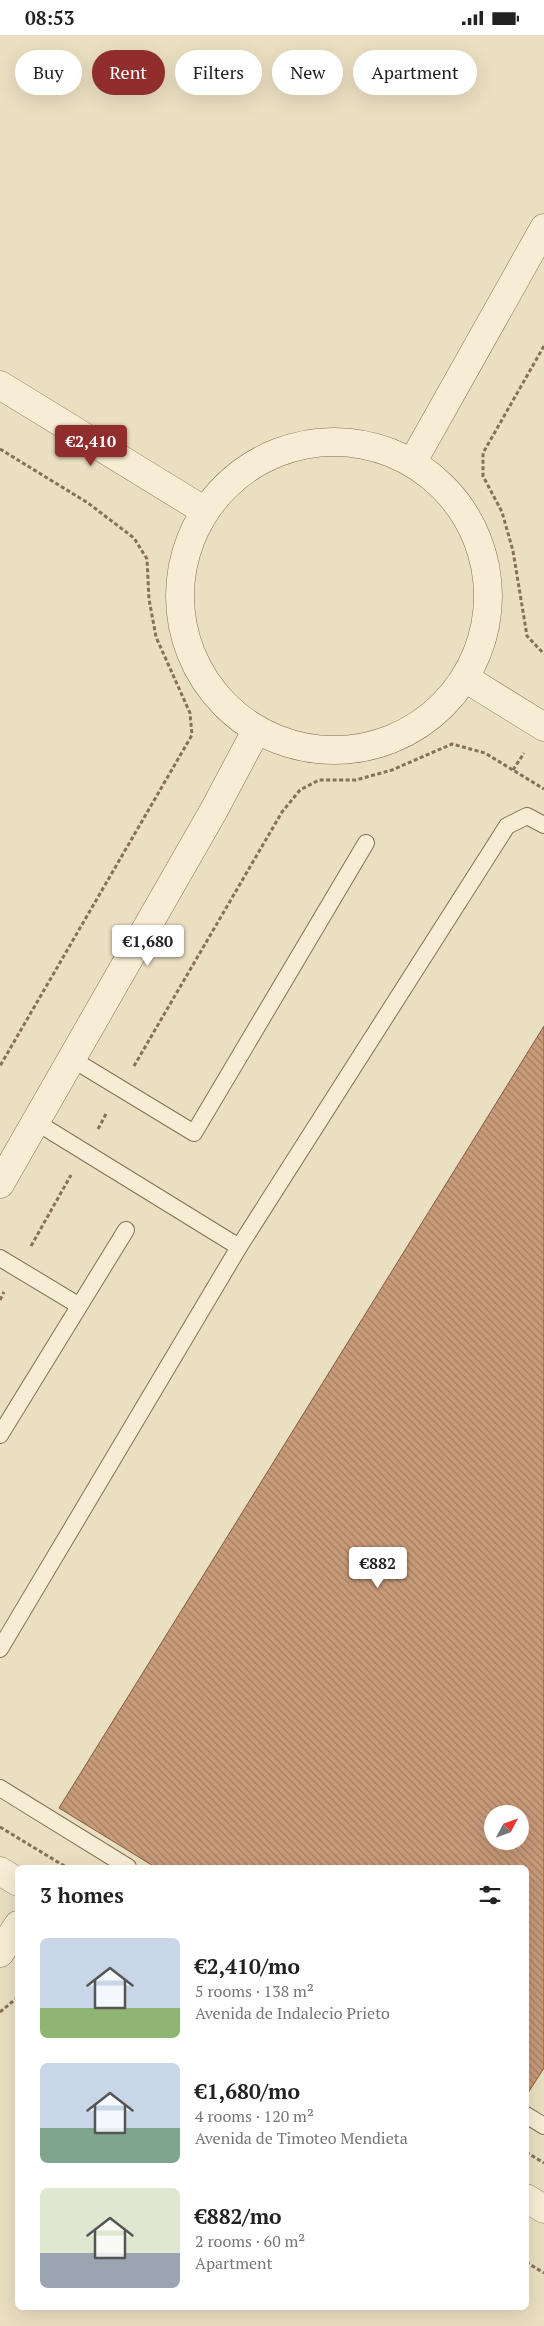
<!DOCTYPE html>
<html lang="en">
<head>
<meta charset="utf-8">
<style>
	:root { --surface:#fff; --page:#f2f2f2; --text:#222; --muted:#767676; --accent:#902e2d }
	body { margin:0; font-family:"PT Serif",serif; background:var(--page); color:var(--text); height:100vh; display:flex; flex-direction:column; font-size:19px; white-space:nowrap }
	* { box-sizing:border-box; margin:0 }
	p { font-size:16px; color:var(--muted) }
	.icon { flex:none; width:28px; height:28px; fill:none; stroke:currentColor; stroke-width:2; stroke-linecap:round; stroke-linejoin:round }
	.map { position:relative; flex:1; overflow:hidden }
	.panel { position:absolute; left:15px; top:1830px; width:514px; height:445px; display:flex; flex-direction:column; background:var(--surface); border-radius:8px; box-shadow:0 5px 20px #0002 }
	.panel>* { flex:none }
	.guide { position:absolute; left:15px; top:15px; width:515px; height:45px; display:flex; gap:10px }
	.needle { width:32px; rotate:49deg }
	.controls { position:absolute; left:484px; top:1770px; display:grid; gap:10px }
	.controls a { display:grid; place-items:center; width:45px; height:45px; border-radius:50%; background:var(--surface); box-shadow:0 5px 20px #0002; font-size:25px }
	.price { position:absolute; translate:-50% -42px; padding:0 11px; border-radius:5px; background:#fff; color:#222; font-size:16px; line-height:32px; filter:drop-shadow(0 1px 2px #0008) }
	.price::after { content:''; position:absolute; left:50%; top:30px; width:15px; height:11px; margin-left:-8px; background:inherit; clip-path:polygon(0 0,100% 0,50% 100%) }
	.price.current { background:var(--accent); color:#fff }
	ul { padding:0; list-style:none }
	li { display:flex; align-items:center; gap:15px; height:125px; padding:0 25px }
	li span { display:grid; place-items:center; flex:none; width:140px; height:100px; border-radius:8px; color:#555 }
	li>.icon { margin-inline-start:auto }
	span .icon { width:60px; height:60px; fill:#fffc; stroke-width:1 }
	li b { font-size:21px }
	h2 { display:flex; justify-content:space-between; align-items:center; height:60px; padding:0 25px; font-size:21px }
	.tag { padding:0 18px; border-radius:22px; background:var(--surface); box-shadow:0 5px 20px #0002; font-size:18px; line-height:45px }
	.tag.current { background:var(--accent); color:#fff }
	.status { display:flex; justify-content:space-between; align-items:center; height:35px; padding:0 25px; background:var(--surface); direction:ltr }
	.status svg { height:14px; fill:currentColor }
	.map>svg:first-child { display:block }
</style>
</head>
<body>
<div class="status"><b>08:53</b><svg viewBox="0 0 49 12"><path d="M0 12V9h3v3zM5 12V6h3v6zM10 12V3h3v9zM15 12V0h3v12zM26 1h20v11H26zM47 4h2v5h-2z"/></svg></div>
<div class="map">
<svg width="544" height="2291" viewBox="0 0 544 2291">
	<defs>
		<pattern id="building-back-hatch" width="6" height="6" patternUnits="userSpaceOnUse" patternTransform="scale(1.25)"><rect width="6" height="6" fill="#c89b79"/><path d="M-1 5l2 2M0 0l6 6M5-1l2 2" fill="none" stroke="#a37e63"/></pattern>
	</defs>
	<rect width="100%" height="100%" fill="#ebdfc1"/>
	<path fill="url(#building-back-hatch)" stroke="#825c41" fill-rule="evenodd" d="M544 991V2033L526 2061V1832H155L59 1773ZM492 1779H520V1806H492Z"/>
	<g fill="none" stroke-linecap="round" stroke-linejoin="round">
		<defs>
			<path id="service" d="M72 1024 194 1098 366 808
				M36 1087 239 1212
				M0 1223 78 1270
				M0 1400 126 1195
				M0 1614 239 1212 507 791 527 781 544 790
				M0 1753 128 1832
				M526 2080 544 2091"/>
			<path id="minor" d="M0 350 205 476
				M180 561a154 154 0 1 1 308 0a154 154 0 1 1-308 0Z
				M412 428 544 193
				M465 643 544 692
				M0 1149 214 775 257 694
				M0 1836 18 1847
				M0 1918 18 1890
				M526 2163 544 2174"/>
		</defs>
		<use href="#service" stroke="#84715a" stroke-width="18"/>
		<use href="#minor" stroke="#84715a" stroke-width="29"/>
		<path stroke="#84715a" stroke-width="3" stroke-dasharray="4 2.5" stroke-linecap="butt" d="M544 311 483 418V441L502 477 513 516 527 601 544 619
			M0 414 88 468 134 503 147 524 149 564 156 602 190 678 192 700 0 1031
			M513 735 524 718
			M134 1031 282 777 300 755 319 745H356L392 735 452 709 485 718 544 754
			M98 1094 107 1077
			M31 1211 71 1140
			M0 1265 4 1257
			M0 1792 66 1832
			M0 1977 18 1962
			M526 2117 544 2128
			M526 2227 544 2238"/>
		<use href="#service" stroke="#f7edd4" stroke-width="16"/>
		<use href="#minor" stroke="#f7edd4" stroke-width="28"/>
	</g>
</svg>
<div class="controls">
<a><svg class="needle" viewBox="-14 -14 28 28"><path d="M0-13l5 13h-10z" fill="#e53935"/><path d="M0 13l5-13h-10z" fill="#767676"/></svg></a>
</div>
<b class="price current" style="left:91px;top:432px">€2,410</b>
<b class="price" style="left:148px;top:932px">€1,680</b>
<b class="price" style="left:378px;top:1554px">€882</b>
<div class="guide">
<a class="tag">Buy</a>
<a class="tag current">Rent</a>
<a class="tag">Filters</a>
<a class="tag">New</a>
<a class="tag">Apartment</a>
</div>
<section class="panel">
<h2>3 homes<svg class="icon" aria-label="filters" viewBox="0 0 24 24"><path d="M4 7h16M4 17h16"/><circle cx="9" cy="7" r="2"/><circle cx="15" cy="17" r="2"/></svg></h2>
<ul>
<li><span style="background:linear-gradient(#c9d6e8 70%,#8fb573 0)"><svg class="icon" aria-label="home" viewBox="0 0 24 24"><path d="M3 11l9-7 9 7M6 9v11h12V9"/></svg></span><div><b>€2,410/mo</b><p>5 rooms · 138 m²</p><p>Avenida de Indalecio Prieto</p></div></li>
<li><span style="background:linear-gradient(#c9d6e8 65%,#7fa58c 0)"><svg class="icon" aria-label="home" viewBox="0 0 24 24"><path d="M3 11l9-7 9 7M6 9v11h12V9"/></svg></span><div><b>€1,680/mo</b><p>4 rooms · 120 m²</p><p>Avenida de Timoteo Mendieta</p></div></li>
<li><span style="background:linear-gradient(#dfe7d0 65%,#9aa5b1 0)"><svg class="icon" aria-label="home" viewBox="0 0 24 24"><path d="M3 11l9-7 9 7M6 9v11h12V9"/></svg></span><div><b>€882/mo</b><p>2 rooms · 60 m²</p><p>Apartment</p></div></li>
</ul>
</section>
</div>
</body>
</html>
